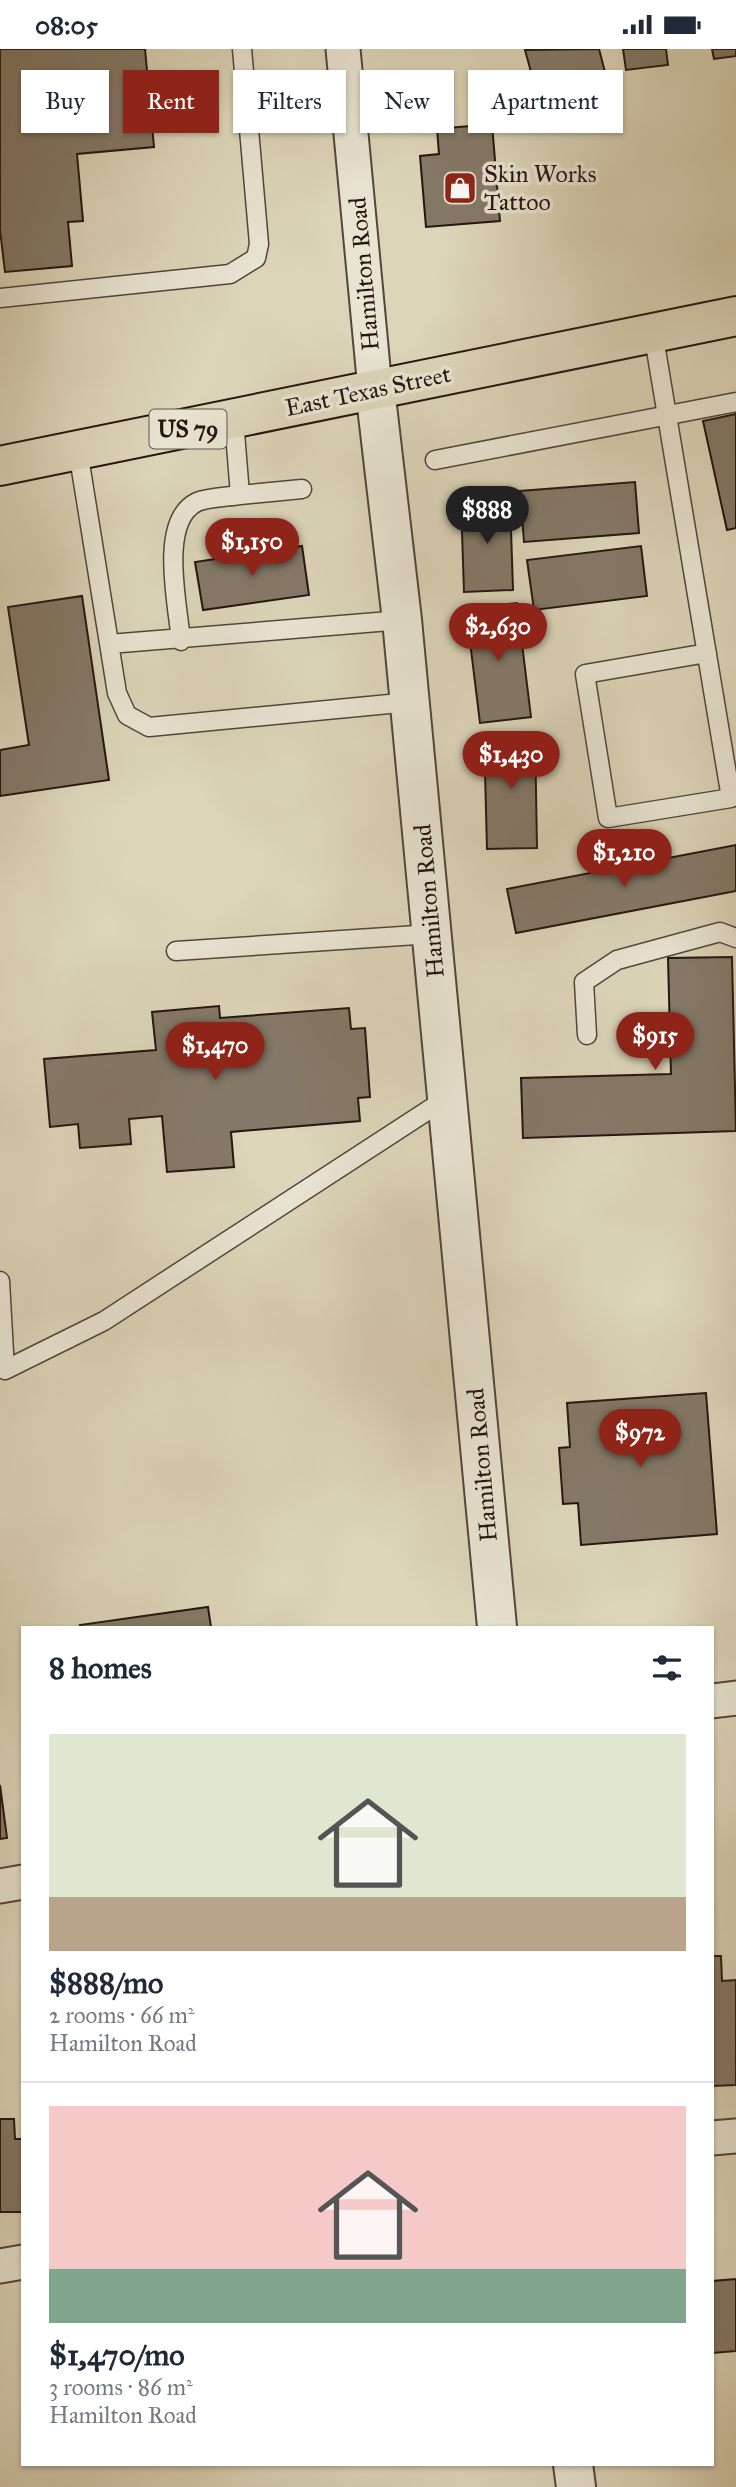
<!DOCTYPE html>
<html lang="en">
<head>
<meta charset="utf-8">
<style>
	:root { --surface:#fff; --page:#f2f2f3; --text:#1f2937; --muted:#747a83; --line:#e0e1e3; --accent:#8f2418 }
	body { margin:0; font-family:"IM FELL Great Primer",serif; background:var(--page); color:var(--text); height:100vh; display:flex; flex-direction:column; font-size:26px; white-space:nowrap }
	* { box-sizing:border-box; margin:0 }
	p { font-size:23px; color:var(--muted) }
	.icon { flex:none; width:38px; height:38px; fill:none; stroke:currentColor; stroke-width:2; stroke-linecap:round; stroke-linejoin:round }
	.map { position:relative; flex:1; overflow:hidden }
	.panel { position:absolute; left:21px; top:1577px; width:693px; height:840px; display:flex; flex-direction:column; background:var(--surface); border-radius:0px; box-shadow:0 2px 5px #0004 }
	.panel>* { flex:none }
	.top-card { position:absolute; left:21px; top:21px; width:695px; height:63px; display:flex; gap:14px }
	.price { position:absolute; translate:-50% -60px; padding:0 16px; border-radius:24px; background:var(--accent); color:#fff; font-size:23px; line-height:46px; filter:drop-shadow(0 2px 4px #0008) }
	.price::after { content:''; position:absolute; left:50%; top:42px; width:21px; height:16px; margin-left:-10px; background:inherit; clip-path:polygon(0 0,100% 0,50% 100%) }
	.price.current { background:#222; color:#fff }
	ul { padding:0; list-style:none }
	li { display:grid; align-content:center; gap:14px; height:371px; padding:0 28px }
	li+li { border-top:2px solid var(--line) }
	li span { display:grid; place-items:center; height:217px; border-radius:0px; color:#555 }
	li>.icon { margin-inline-start:auto }
	span .icon { width:126px; height:126px; fill:#fffc; stroke-width:1 }
	li b { font-size:30px }
	h2 { display:flex; justify-content:space-between; align-items:center; height:84px; padding:0 28px; font-size:30px }
	.tag { padding:0 24px; border-radius:0px; background:var(--surface); box-shadow:0 2px 5px #0004; font-size:24px; line-height:63px }
	.tag.current { background:var(--accent); color:#fff }
	.status { display:flex; justify-content:space-between; align-items:center; height:49px; padding:0 35px; background:var(--surface); direction:ltr }
	.status svg { height:19px; fill:currentColor }
	.map>svg:first-child { display:block }
</style>
</head>
<body>
<div class="status"><b>08:05</b><svg viewBox="0 0 49 12"><path d="M0 12V9h3v3zM5 12V6h3v6zM10 12V3h3v9zM15 12V0h3v12zM26 1h20v11H26zM47 4h2v5h-2z"/></svg></div>
<div class="map">
<svg width="736" height="2438" viewBox="0 0 736 2438">
	<rect width="100%" height="100%" fill="#dcd5b9"/>
	<filter id="stains"><feTurbulence type="fractalNoise" baseFrequency=".00286" numOctaves="4"/><feColorMatrix values="0 0 0 0 .2 0 0 0 0 .09 0 0 0 0 .02 0 0 0 .5 -.17"/></filter>
	<radialGradient id="worn" r=".72"><stop offset=".6" stop-color="#630" stop-opacity="0"/><stop offset="1" stop-color="#630" stop-opacity=".3"/></radialGradient>
	<path fill="#847968" stroke="#251611" stroke-width="2" d="M0 0H145L154 98 77 105 83 172 68 173 72 217 5 223 0 181Z
		M599 0 605 23 536 41 525 1Z
		M623 0H666L668 16 626 21Z
		M712 0H736V7L714 10Z
		M492 75 500 172 426 178 420 107 439 105 437 80Z
		M736 365V479L727 481 703 372Z
		M635 433 639 484 524 493 520 442Z
		M510 451 513 541 464 543 461 452Z
		M302 497 309 546 203 561 195 513Z
		M641 497 647 547 534 561 527 511Z
		M82 547 109 731 0 747V701L29 696 8 558Z
		M517 554 531 668 480 674 466 560Z
		M484 684H535L537 799 487 800Z
		M736 796V842L516 884 507 840Z
		M732 908 736 1082 523 1089 521 1029 671 1025 668 909Z
		M219 957 220 969 349 959 351 980 365 979 370 1048 358 1049 360 1072 231 1083 234 1118 167 1123 162 1067 129 1070 131 1095 80 1099 78 1075 50 1078 44 1010 156 1001 152 963Z
		M706 1344 717 1485 581 1496 578 1454 563 1455 559 1399 570 1398 567 1354Z
		M208 1558 211 1578H81L80 1576Z
		M0 1736 7 1789 0 1790Z
		M712 1907H721L722 1932 736 1931V2036L712 2037Z
		M0 2070H14L15 2090H23V2163H0Z
		M736 2230V2302L712 2304V2232Z"/>
	<g fill="none" stroke-linecap="round" stroke-linejoin="round">
		<defs>
			<path id="service" d="M0 249 230 225 256 209 259 195 242 0
				M653 283 731 749 608 769 585 625 707 604
				M234 371 240 446 302 440
				M78 402 117 644 127 666 149 678 410 653
				M435 411 736 353
				M181 592C178 556 158 472 197 453 209 448 227 448 240 446
				M109 595 402 571
				M176 902 432 885
				M587 986 584 933 617 911 720 883 736 889
				M0 1232 5 1321 104 1272 447 1049"/>
			<path id="minor" d="M343 0 375 340
				M712 1652 736 1649
				M0 1837 23 1833
				M712 2089 736 2087
				M0 2217 23 2213"/>
			<path id="tertiary" d="M375 340 402 571 497 1578
				M573 2415 576 2438"/>
			<path id="primary" d="M0 417 736 267"/>
		</defs>
		<use href="#service" stroke="#53463b" stroke-width="21"/>
		<use href="#minor" stroke="#53463b" stroke-width="37"/>
		<use href="#tertiary" stroke="#53463b" stroke-width="42"/>
		<use href="#primary" stroke="#251611" stroke-width="42"/>
		<use href="#service" stroke="#e8e4d2" stroke-width="18"/>
		<use href="#minor" stroke="#e8e4d2" stroke-width="33"/>
		<use href="#tertiary" stroke="#e8e4d2" stroke-width="38"/>
		<use href="#primary" stroke="#dcd5b9" stroke-width="38"/>
	</g>
	<defs>
		<symbol id="shop-square" viewBox="-11 -11 22 22"><rect x="-9" y="-9" width="18" height="18" rx="4" fill="#8f2418" stroke="#e8e4d2"/><path d="M-5-2.5h2.3a2.7 3.5 0 0 1 5.4 0H5L5.5 6h-11ZM-1.5-2.5h3a1.5 2.3 0 0 0-3 0Z" fill="#fff"/></symbol>
	</defs>
	<g fill-rule="evenodd">
		<use href="#shop-square" x="441" y="120" width="38" height="38"/>
	</g>
	<g text-anchor="middle" dominant-baseline="central" stroke-width="7" stroke-linejoin="round" paint-order="stroke">
		<rect fill="#e8e4d2" stroke="#60544b" stroke-width="2" x="149.5" y="360.5" width="77" height="39" rx="5"/>
		<g font-size="23" font-weight="bold" fill="#251611">
			<text x="188" y="380">US 79</text>
		</g>
		<g font-size="24" fill="#251611" stroke="#e8e4d2" text-anchor="start">
			<text x="484" y="125">Skin Works<tspan x="484" dy="28">Tattoo</tspan></text>
		</g>
		<g font-size="24" fill="#251611" stroke="#e8e4d2">
			<text transform="translate(364 225) rotate(-95)">Hamilton Road</text>
			<text transform="translate(368 342) rotate(-12)">East Texas Street</text>
			<text transform="translate(429 852) rotate(-95)">Hamilton Road</text>
			<text transform="translate(482 1416) rotate(-95)">Hamilton Road</text>
		</g>
	</g>
	<rect width="100%" height="100%" filter="url(#stains)"/>
	<rect width="100%" height="100%" fill="url(#worn)"/>
</svg>
<b class="price current" style="left:487px;top:497px">$888</b>
<b class="price" style="left:252px;top:529px">$1,150</b>
<b class="price" style="left:498px;top:614px">$2,630</b>
<b class="price" style="left:511px;top:742px">$1,430</b>
<b class="price" style="left:624px;top:840px">$1,210</b>
<b class="price" style="left:655px;top:1023px">$915</b>
<b class="price" style="left:215px;top:1033px">$1,470</b>
<b class="price" style="left:640px;top:1420px">$972</b>
<div class="top-card">
<a class="tag">Buy</a>
<a class="tag current">Rent</a>
<a class="tag">Filters</a>
<a class="tag">New</a>
<a class="tag">Apartment</a>
</div>
<section class="panel">
<h2>8 homes<svg class="icon" aria-label="filters" viewBox="0 0 24 24"><path d="M4 7h16M4 17h16"/><circle cx="9" cy="7" r="2"/><circle cx="15" cy="17" r="2"/></svg></h2>
<ul>
<li><span style="background:linear-gradient(#dfe7d0 75%,#b9a48a 0)"><svg class="icon" aria-label="home" viewBox="0 0 24 24"><path d="M3 11l9-7 9 7M6 9v11h12V9"/></svg></span><div><b>$888/mo</b><p>2 rooms · 66 m²</p><p>Hamilton Road</p></div></li>
<li><span style="background:linear-gradient(#f6c9c9 75%,#7fa58c 0)"><svg class="icon" aria-label="home" viewBox="0 0 24 24"><path d="M3 11l9-7 9 7M6 9v11h12V9"/></svg></span><div><b>$1,470/mo</b><p>3 rooms · 86 m²</p><p>Hamilton Road</p></div></li>
</ul>
</section>
</div>
</body>
</html>
